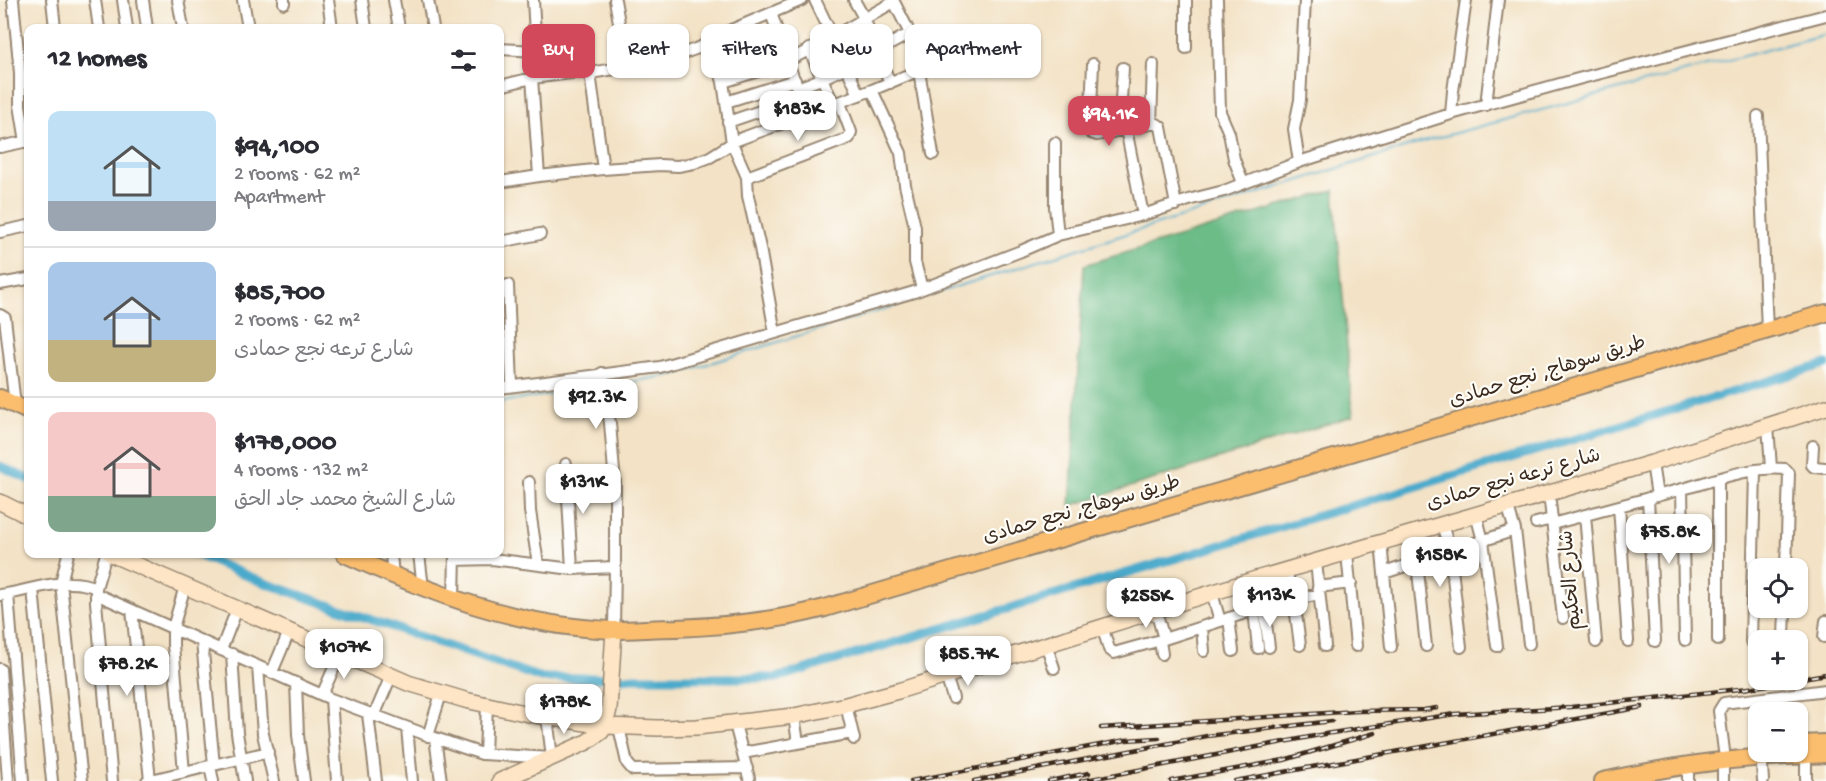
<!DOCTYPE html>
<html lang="en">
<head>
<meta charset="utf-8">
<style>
	:root { --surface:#fff; --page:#f2f2f3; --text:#2b2b33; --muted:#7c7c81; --line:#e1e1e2; --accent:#d1495b }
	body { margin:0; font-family:"Gochi Hand","Playpen Sans Arabic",sans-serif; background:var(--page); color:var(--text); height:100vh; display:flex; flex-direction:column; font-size:22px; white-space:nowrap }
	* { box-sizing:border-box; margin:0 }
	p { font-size:20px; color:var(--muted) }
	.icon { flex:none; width:33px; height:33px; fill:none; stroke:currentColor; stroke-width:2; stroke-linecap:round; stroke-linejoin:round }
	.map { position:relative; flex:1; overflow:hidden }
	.drawer { position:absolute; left:24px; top:24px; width:480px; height:534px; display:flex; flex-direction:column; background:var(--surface); border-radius:12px; box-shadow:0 2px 4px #0004 }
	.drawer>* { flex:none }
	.banner { position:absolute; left:522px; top:24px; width:570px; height:54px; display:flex; gap:12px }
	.buttons { position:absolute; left:1748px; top:558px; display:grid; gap:12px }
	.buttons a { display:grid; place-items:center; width:60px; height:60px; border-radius:12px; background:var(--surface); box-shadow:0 2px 4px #0004; font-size:30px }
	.price { position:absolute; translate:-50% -51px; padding:0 14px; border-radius:12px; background:#fff; color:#222; font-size:20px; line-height:39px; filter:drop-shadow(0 2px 3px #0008) }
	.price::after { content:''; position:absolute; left:50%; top:36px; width:18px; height:14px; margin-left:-9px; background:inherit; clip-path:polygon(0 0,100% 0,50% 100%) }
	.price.on { background:var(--accent); color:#fff }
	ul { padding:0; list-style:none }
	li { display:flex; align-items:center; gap:18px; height:150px; padding:0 24px }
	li+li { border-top:2px solid var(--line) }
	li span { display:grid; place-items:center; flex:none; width:168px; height:120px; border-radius:12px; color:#555 }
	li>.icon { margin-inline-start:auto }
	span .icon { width:72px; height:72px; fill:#fffc; stroke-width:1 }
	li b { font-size:26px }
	h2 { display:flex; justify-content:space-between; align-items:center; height:72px; padding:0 24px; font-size:26px }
	.pill { padding:0 21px; border-radius:12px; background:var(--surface); box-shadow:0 2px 4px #0004; font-size:21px; line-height:54px }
	.pill.on { background:var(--accent); color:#fff }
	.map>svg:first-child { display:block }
</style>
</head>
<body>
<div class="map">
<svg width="1826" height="781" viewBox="0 0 1826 781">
	<rect width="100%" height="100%" fill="#fdfcf7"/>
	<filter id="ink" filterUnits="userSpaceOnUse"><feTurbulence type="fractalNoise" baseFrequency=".0167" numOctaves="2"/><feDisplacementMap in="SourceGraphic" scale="12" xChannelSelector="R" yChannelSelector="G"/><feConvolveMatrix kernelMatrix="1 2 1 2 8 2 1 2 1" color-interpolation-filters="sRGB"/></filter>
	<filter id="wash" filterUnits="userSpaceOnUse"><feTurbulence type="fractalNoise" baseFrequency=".008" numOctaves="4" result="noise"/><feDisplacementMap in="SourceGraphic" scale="24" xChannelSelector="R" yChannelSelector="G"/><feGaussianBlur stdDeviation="1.35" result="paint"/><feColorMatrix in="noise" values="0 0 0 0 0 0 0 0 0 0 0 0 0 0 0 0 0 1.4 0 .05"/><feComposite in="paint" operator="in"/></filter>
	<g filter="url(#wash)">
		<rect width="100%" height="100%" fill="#f3e2c5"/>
		<path fill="#6cbc88" stroke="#547353" stroke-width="1.5" d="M1334 190 1353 416 1070 506 1084 265Z"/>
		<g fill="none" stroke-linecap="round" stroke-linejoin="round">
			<path stroke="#4caacb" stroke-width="2" d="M609 386 675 374 1433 139 1826 34
				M500 402 601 387"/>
			<path stroke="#4caacb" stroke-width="9" d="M0 466 28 479
				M196 554 262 582 541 678H776L1826 364"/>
		</g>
	</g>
	<g filter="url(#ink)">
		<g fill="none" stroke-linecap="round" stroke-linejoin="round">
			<defs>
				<path id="street" d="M13 0 20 73V105L26 142
					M52 0 55 28
					M95 0 99 28
					M123 0 127 28
					M143 0 147 28
					M178 0 183 28
					M243 0 248 28
					M284 0V3
					M328 0 332 28
					M362 0 366 28
					M394 0 399 28
					M428 0 433 28
					M533 0 536 51 532 78 539 176
					M615 0 627 67
					M815 0 839 50 859 95
					M854 0 864 18 890 83
					M893 0 927 67
					M1186 0V48
					M1217 0 1220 112 1229 133 1234 159 1243 183
					M771 13 797 88 809 115
					M711 40 723 82 732 143 747 177 748 196 760 248 775 333
					M500 49 536 51
					M809 49 834 105
					M1093 64 1090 130 1091 133 1097 135 1151 124H1157L1161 127 1176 205
					M919 71 933 154
					M590 73 603 169
					M723 82C745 75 768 69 789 60 825 43 859 21 894 2
					M500 86 532 78 572 73H590L627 67 687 52 701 47 724 33 802 0
					M797 88C838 74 873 53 911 33
					M872 90 977 46
					M726 102 795 80
					M1486 105 1498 0
					M1451 114 1453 91 1466 0
					M1758 116 1767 330
					M728 122 801 97
					M1151 124 1153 64
					M1126 129 1143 215
					M1119 131 1123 68
					M1055 143V207L1058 235
					M0 147 28 141
					M1299 162 1294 129 1300 100 1305 0
					M747 177 849 138 851 132 840 103
					M500 182 539 176 603 169 660 165 678 166 694 163 710 157 737 140 872 90 901 153 905 185 915 227V262L922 289
					M0 232 28 226
					M500 242 540 234
					M0 284 28 279
					M508 285 512 386
					M0 315 5 318 15 405
					M602 373 610 423 615 484V567
					M500 388 660 367 914 292 1021 251 1058 235 1143 215 1192 199 1224 191 1299 162 1451 114 1578 79 1826 15
					M1768 425 1771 468
					M1813 446 1812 465 1814 467 1825 468
					M1652 463 1657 496
					M566 464 572 569
					M1718 479V640
					M529 482 530 511 538 564
					M1682 489 1685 640
					M1549 493 1563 618
					M1648 498 1655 641
					M1507 505 1515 530 1529 644
					M1619 506 1628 641
					M1476 514 1483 541 1497 646
					M1585 515 1596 642
					M1536 523 1552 519
					M1442 524 1450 551 1461 647
					M1552 524C1597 512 1642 500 1686 488 1718 479 1752 466 1785 469L1789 473 1786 568
					M1410 534 1417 562 1426 646
					M1381 542 1391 647
					M1347 553 1356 646
					M68 554 61 583 82 781
					M106 554 96 588V602L112 781
					M391 554 393 576
					M419 554 423 588
					M492 559 572 569 615 567 614 630
					M455 560 492 559 491 554
					M1316 562 1325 646
					M1286 571 1294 599 1300 645
					M1384 573 1515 530
					M1256 579 1264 607 1269 647
					M1318 587 1351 583
					M33 589 52 781
					M1212 593 1220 621
					M8 594 23 781
					M96 594 331 699 435 738 482 754 552 758 547 716
					M0 595C31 591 66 575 96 588
					M454 599 455 554
					M132 610 150 780
					M1254 610 1258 648
					M1156 611 1164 639
					M1229 618 1233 651
					M1102 626 1109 649 1114 653 1164 639 1264 607 1319 594
					M1202 628 1204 651
					M1824 637 1826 621
					M1784 638 1785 608
					M1160 641 1162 654
					M1751 641 1755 471
					M202 642 214 765
					M1046 644 1054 668
					M221 650 237 609
					M232 654 237 733 245 781
					M258 667 263 734 274 781
					M0 669 8 781
					M272 672 289 632
					M946 676 953 698
					M296 683 298 735 304 781
					M322 695 340 654
					M331 699 337 781
					M846 705 854 739
					M368 714 376 781
					M374 716 391 676
					M794 716 798 743
					M735 724 749 778
					M619 727 627 763 633 770 747 768
					M407 728 412 781
					M428 736 441 694
					M435 738 441 781
					M1724 751 1719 711 1724 703 1826 690
					M743 753 852 733
					M485 754 487 705
					M1762 765 1763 781
					M210 766 213 781
					M1723 769V781
					M184 772 173 645V628L185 586
					M1688 774V781
					M147 781 268 752
					M1806 781V763"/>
				<path id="secondary" d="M0 502 28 516
					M111 554 408 683 465 700 529 714 605 726 658 728 697 727 794 716 846 705 898 691 1256 579 1652 463 1826 407
					M500 781 587 742 601 732 605 726 609 709 614 630"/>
				<path id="primary" d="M0 398 28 411
					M345 554C430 593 518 627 614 630 635 630 656 628 677 628 728 626 776 621 825 608L1826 313
					M1797 744 1826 743
					M1603 781C1649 771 1695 763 1742 759 1770 756 1798 756 1826 754"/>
			</defs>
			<use href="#street" stroke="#978672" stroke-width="14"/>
			<use href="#secondary" stroke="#978672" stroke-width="18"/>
			<use href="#primary" stroke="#978672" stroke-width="20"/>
			<use href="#street" stroke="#fff" stroke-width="10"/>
			<use href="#secondary" stroke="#fde5c5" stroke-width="15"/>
			<use href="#primary" stroke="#fbbe6e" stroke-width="16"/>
			<defs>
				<path id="rail" d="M1797 679 1826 674
					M1743 689 1797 680
					M1101 728 1357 711 1424 710 1437 708
					M911 781 1126 740 1159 738
					M974 781 1207 736 1332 721
					M1049 781 1089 773
					M1081 781 1325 734 1455 714 1571 707 1749 688
					M1171 781 1284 760 1375 733
					M1235 781 1642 707"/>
			</defs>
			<use href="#rail" stroke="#3b2a1e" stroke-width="4.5"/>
			<use href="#rail" stroke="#fdfcf7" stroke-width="2" stroke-dasharray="7" stroke-linecap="butt"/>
		</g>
	</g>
	<g text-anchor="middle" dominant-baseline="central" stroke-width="4.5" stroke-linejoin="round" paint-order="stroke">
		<g font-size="20" fill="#3b2a1e" stroke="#fdfcf7">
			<text transform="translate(1548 373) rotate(-17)">طريق سوهاج, نجع حمادى</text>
			<text transform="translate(1514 481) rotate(-16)">شارع ترعه نجع حمادى</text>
			<text transform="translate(1082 511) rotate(-16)">طريق سوهاج, نجع حمادى</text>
			<text transform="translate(1572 580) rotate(-95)">شارع الحكيم</text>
		</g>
	</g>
</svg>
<div class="buttons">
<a><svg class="icon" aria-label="locate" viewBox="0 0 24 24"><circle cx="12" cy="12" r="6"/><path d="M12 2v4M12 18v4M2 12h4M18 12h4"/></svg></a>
<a>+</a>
<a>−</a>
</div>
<b class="price" style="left:798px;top:142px">$183K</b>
<b class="price on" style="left:1109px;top:147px">$94.1K</b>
<b class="price" style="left:596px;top:430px">$92.3K</b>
<b class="price" style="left:583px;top:515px">$131K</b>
<b class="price" style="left:1669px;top:565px">$75.8K</b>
<b class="price" style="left:1440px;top:588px">$158K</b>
<b class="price" style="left:1270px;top:628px">$113K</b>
<b class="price" style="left:1146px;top:629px">$255K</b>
<b class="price" style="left:344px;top:680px">$107K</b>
<b class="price" style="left:968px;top:687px">$85.7K</b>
<b class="price" style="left:127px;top:697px">$78.2K</b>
<b class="price" style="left:564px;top:735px">$178K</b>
<div class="banner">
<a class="pill on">Buy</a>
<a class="pill">Rent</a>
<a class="pill">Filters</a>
<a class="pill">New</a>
<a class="pill">Apartment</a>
</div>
<section class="drawer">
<h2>12 homes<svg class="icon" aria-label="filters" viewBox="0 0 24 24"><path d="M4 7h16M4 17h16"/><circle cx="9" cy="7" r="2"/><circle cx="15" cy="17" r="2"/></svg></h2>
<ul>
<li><span style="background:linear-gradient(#bfe0f5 75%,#9aa5b1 0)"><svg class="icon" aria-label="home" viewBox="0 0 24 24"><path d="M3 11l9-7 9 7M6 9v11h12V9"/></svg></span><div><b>$94,100</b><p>2 rooms · 62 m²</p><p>Apartment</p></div></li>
<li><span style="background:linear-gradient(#a9c7e8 65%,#c2b280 0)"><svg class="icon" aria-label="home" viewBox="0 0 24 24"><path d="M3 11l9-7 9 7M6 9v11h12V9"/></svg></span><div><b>$85,700</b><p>2 rooms · 62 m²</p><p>شارع ترعه نجع حمادى</p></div></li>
<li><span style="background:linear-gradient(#f6c9c9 70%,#7fa58c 0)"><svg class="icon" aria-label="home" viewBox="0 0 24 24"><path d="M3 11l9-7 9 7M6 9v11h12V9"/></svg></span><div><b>$178,000</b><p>4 rooms · 132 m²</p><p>شارع الشيخ محمد جاد الحق</p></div></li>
</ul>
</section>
</div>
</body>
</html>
